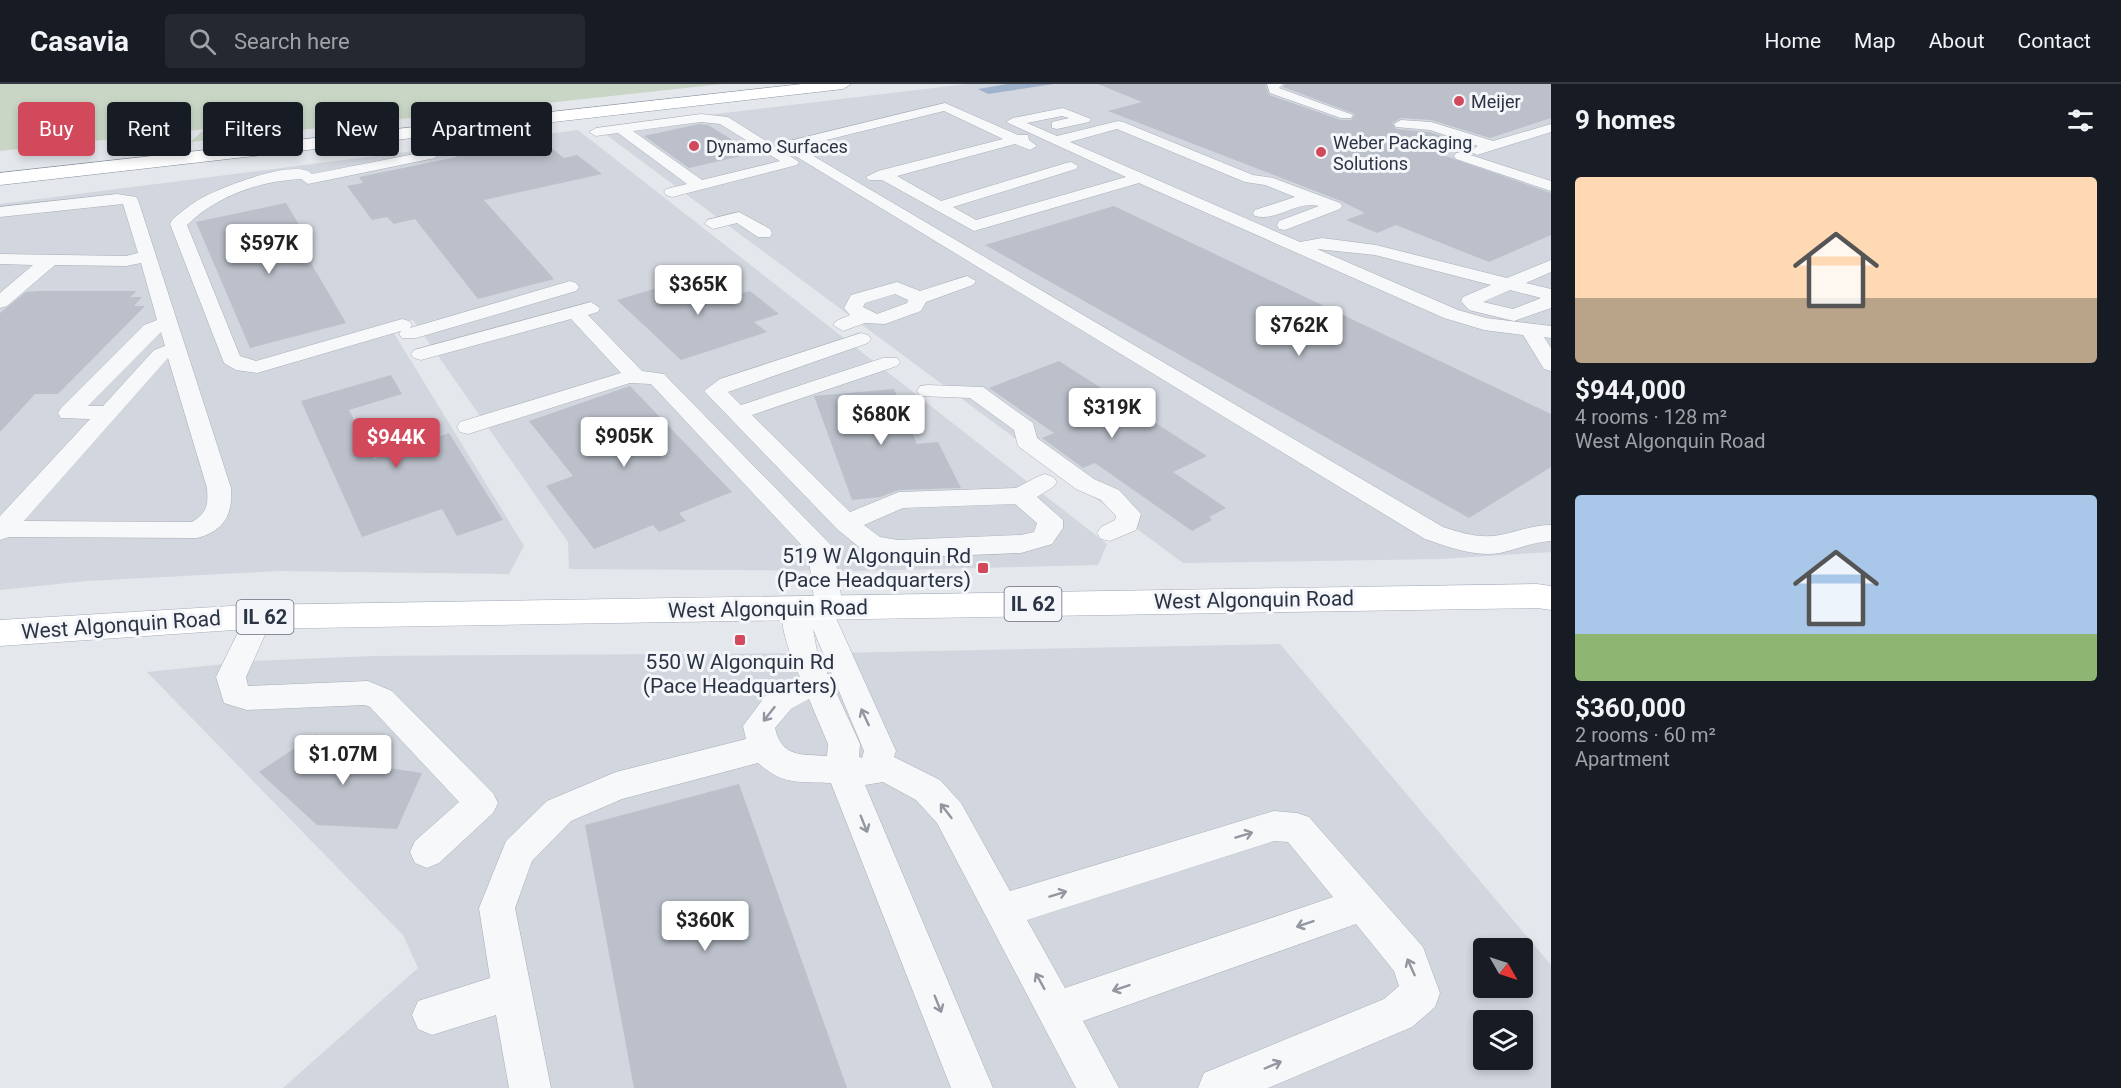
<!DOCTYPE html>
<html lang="en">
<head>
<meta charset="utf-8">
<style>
	:root { --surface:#171b24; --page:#242831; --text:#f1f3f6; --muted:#9ea1a6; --line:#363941; --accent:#d1495b }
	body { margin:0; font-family:Roboto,sans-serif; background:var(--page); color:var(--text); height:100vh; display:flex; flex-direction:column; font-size:22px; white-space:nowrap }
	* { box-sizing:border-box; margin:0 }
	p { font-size:20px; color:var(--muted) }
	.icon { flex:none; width:33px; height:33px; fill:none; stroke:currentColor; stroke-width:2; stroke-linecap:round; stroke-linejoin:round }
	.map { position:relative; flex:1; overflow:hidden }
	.sheet { display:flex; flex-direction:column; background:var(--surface); width:570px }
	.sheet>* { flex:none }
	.hud { position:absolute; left:18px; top:18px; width:570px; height:54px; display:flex; gap:12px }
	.needle { width:39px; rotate:129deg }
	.tools { position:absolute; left:1473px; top:854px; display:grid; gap:12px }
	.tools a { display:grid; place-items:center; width:60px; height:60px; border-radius:6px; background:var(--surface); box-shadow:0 3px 9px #0003; font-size:30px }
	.price { position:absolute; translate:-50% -51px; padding:0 14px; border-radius:6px; background:#fff; color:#222; font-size:20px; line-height:39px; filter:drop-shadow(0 2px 3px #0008) }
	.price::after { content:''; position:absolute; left:50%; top:36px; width:18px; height:14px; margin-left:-9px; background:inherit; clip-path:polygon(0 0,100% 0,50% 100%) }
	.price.selected { background:var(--accent); color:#fff }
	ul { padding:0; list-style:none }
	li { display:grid; align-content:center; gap:12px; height:318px; padding:0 24px }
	li span { display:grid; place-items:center; height:186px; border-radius:6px; color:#555 }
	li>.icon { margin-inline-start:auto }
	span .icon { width:108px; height:108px; fill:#fffc; stroke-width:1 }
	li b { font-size:26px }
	h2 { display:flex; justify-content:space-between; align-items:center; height:72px; padding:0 24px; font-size:26px }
	.tag { padding:0 21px; border-radius:6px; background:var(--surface); box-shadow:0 3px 9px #0003; font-size:21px; line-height:54px }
	.tag.selected { background:var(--accent); color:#fff }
	header { display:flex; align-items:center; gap:36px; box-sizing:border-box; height:84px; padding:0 30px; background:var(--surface); border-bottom:2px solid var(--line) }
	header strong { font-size:28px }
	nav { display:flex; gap:33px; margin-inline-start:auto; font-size:21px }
	.search { width:420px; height:54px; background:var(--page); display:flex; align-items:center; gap:15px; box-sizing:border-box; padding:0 21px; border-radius:6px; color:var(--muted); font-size:22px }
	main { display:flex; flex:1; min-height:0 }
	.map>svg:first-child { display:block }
</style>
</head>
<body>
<header>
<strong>Casavia</strong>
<div class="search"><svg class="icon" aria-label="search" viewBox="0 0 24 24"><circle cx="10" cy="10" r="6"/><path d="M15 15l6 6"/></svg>Search here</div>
<nav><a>Home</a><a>Map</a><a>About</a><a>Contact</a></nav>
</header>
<main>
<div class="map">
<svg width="1551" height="1004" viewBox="0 0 1551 1004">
	<rect width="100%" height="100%" fill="#e4e7ec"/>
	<path fill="#d2d6de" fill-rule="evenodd" d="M967 0H1551V468L1442 475 1183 479 597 44Z
		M578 46 1107 460 1098 481 856 487 569 485 568 458 413 236 389 241 524 462 509 490 278 487 86 497 0 506V120Z
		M1280 560 1551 881V1004H283L418 884 403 851 147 588 254 577 372 572 837 569ZM1484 864H1522V903H1484ZM1484 936H1522V975H1484Z"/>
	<path fill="#c9d6c5" d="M0 0H722L190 58 205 45 0 67Z"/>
	<path fill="#9fb4cc" d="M1007 0H1053L988 10 978 5Z"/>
	<path fill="#bbc0ca" d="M1098 0H1265L1269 11 1341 36H1351L1355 30 1283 3 1285 0H1551V34L1490 54 1431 36 1401 34 1392 39 1396 45 1430 48 1468 61 1440 70 1551 109V151L1489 178 1396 141 1377 149 1346 136 1365 129 1341 117 1108 27 1142 18Z
		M699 40 708 41 754 69 689 84 644 52Z
		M543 57 564 74 577 71 602 90 484 116 554 195 478 215 415 135 394 140 387 133 372 136 347 102 363 99 359 93 457 73 452 66Z
		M286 119 306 152 297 155 346 239 250 264 196 138Z
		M1114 122 1551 330V383L1469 434 985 161Z
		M701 191 728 213 750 207 779 230 754 238 767 248 681 276 617 216Z
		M38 207H137L130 213H142L134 222H145L58 310H35L0 348V229L26 208Z
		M1059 277 1207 372 1173 388 1226 424 1209 433 1212 436 1192 447 1095 379 1083 384 1042 354 1054 349 989 304Z
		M391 291 402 310 349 326 374 375 449 349 503 436 457 452 442 425 362 453 301 317Z
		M630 302 732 408 679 429 686 437 659 448 653 441 594 465 546 402 573 392 529 337Z
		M894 305 917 360 938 358 961 404 899 406 880 413 852 416 814 312Z
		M316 650 352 675 363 661 381 668 375 682 422 689 397 745 317 741 259 688Z
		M739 700 847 1004H634L585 741Z"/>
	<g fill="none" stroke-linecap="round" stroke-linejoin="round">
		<defs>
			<path id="minor" d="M1267 0H1283L1279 4 1353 31 1351 34H1341L1270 9Z
				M945 19 1018 51H1028L1029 56 1037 62 1030 66 1015 60 897 92 941 117 1066 79 1071 78 1078 82 1076 85 953 123 976 136 1126 93 1006 38 1013 34 1063 24 1091 35 1089 38 1057 45 1052 44V38L1069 34 1062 32 1027 39 1057 52 1118 37 1123 38 1253 91 1273 94 1340 119 1342 122 1340 125 1285 146 1279 145 1277 141 1279 137 1319 122C1296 116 1277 138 1255 132L1253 129 1255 126 1295 113 1265 101 1245 98 1117 45 1070 58 1300 158 1322 154 1376 161 1507 194 1551 176V188L1526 199 1551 205V224L1514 237 1469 226 1461 217 1463 213 1491 201 1375 171 1317 165 1458 226 1486 234 1551 242V254L1544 253 1551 264V287L1544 285 1523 251 1484 246 1444 234 1139 99 974 147 882 96H869L866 93 878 87 1003 55 944 27 798 63 1443 443C1462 449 1480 455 1500 451 1517 448 1532 441 1551 441V457C1533 458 1518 465 1500 469 1474 473 1449 463 1425 455L779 62 781 59ZM1510 206 1541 214 1513 225 1483 218Z
				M701 30 728 33 799 78 797 81 672 113 666 111 664 108 666 105 687 100 618 49 596 52 589 48 596 44ZM701 38 720 40 780 77 702 96 633 47Z
				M1401 36 1431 38 1493 57 1551 40V48L1477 71 1470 67 1478 62 1430 46 1396 43 1394 40Z
				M430 67 435 68 437 71 435 74 308 100 301 95C259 97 217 112 187 141L240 272 256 277 402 235 409 237 412 241 410 244 570 197 576 199 579 203 576 207 416 254H402L399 250 401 247 257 289 236 286 224 279 170 140 172 136C180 129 188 122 198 116 216 105 296 73 312 90Z
				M1461 68 1551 97V107L1456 75 1454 72 1456 69Z
				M117 110 136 113 138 116 231 404C233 431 224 447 197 454L9 453 0 456V432L90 335 61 334 58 329 61 324 144 241 157 236 141 179 126 182 55 181 7 222 0 224V209L33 181 0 180V170L126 172 138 169 123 120 0 133V123ZM161 248 165 262 154 266 103 322H88ZM168 274 207 404C208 421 208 428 192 438L24 437Z
				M739 128 770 145 772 149 770 153H758L737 139 713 145 705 140 707 136Z
				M967 192 976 197 973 201 926 218 921 227 885 240 865 239 843 247 833 241 836 237 850 231 844 224 851 211 897 198 920 207ZM895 210 908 216 907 219 877 230 863 223 865 219Z
				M591 218 600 224 598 228 588 231 642 287 664 290 830 460 834 466 843 524 835 532 896 667 894 673 940 696 961 719 1010 807 1274 727 1297 729 1309 733 1423 863 1440 909 1435 923 1412 943 1268 1004H1198L1204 989 1384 915 1399 902 1394 887 1356 840 1083 937 1119 1004H1076L937 739 916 716 883 698 865 701 993 1004H951L831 699C799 697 784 702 758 679L622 715 571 737 532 777 515 824 551 1004H509L496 931 432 951 418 945 412 931 418 917 490 894 479 824 506 757 547 717 616 688 746 655 743 642 769 607 800 593C792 575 775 535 785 518L795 515 806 520 814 515 808 468 651 300 630 299 468 350 460 348 457 343 460 338 621 289 571 235 421 276 414 274 411 270 414 266ZM813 545 864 667 862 674 859 673 860 660 817 567ZM809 615 828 660 827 672C801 670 782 674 775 644L791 625ZM1274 757 1288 758 1333 813 1065 904 1027 836Z
				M861 249 868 251 871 255 868 259 728 308 741 321 883 274H897L900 278 897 282 752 331 850 428 899 408 1016 404 1037 393 1045 390 1053 393 1057 398 1053 403 1037 413 1063 436V444L1052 460 1021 469 898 474 864 467 837 445 704 307 720 295ZM1015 420 1037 439 1034 448 1021 451 898 456 880 453 864 441 903 424Z
				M928 301 983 303 1033 339 1037 354 1094 395 1119 406 1141 430 1136 446 1110 457 1101 455 1097 449 1101 443 1115 436 1116 432 1101 416 1076 405 1018 362 1014 346 970 314 920 312 917 307 920 302Z
				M259 523 269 526 273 533 246 593 248 602 368 597 392 607 493 709 498 719 493 729 439 779 427 784 415 779 410 768 415 757 459 718 370 623 365 621 247 626 224 619 216 593 249 526Z"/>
			<path id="major" d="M1537 500 1551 502V526L1537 524 248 545 0 562V536L248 521Z"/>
			<path id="highway" d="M802 0H851L843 5 0 101V89Z"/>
		</defs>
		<use href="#minor" stroke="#a9aeb7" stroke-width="1"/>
		<use href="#major" stroke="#a3abb8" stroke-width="1"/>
		<use href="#highway" stroke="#8b94a3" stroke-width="1"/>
		<use href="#minor" fill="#f7f8fa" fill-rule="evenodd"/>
		<use href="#major" fill="#fff" fill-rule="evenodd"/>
		<use href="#highway" fill="#fff" fill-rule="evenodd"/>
	</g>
	<defs><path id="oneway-shaft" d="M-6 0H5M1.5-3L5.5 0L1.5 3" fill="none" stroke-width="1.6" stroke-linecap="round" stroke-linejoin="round" transform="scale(1.5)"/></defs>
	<g stroke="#9196a0">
		<use href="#oneway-shaft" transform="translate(769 630) rotate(128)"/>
		<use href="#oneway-shaft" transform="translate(865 633) rotate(-115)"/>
		<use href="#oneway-shaft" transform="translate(946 727) rotate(-128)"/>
		<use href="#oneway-shaft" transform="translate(864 740) rotate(68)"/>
		<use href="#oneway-shaft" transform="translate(1244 751) rotate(-17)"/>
		<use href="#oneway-shaft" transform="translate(1058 810) rotate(-17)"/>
		<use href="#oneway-shaft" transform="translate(1305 840) rotate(161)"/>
		<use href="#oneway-shaft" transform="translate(1411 883) rotate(-114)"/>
		<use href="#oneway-shaft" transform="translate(1040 897) rotate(-119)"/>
		<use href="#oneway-shaft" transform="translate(1121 904) rotate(161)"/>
		<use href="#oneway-shaft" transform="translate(938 920) rotate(68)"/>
		<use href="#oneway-shaft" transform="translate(1273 981) rotate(-23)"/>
	</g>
	<g fill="#d1495b" stroke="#f4f6f9" stroke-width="2">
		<circle cx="1459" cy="17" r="6"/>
		<circle cx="694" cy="62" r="6"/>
		<circle cx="1321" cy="68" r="6"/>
		<rect x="977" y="478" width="12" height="12" rx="3"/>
		<rect x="734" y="550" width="12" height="12" rx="3"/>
	</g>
	<g text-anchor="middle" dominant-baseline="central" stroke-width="6" stroke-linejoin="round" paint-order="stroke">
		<g font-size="18" fill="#2b3445" stroke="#f4f6f9" text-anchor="start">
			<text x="1471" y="17">Meijer</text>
			<text x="1333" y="58">Weber Packaging<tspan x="1333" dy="21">Solutions</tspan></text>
			<text x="706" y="62">Dynamo Surfaces</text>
		</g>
		<g fill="#f4f6f9" stroke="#676e7b" stroke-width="1.5">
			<rect x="1004.5" y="503" width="57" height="34" rx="4.5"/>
			<rect x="236.5" y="516" width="57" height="34" rx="4.5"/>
		</g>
		<g font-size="20" font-weight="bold" fill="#2b3445">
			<text x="1033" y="520">IL 62</text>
			<text x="265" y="533">IL 62</text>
		</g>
		<g font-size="21" fill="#2b3445" stroke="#f4f6f9" text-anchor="end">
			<text x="971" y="472">519 W Algonquin Rd<tspan x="971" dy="24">(Pace Headquarters)</tspan></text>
			<text x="740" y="578" text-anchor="middle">550 W Algonquin Rd<tspan x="740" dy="24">(Pace Headquarters)</tspan></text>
		</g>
		<g font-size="21" fill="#2b3445" stroke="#f4f6f9">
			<text transform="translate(1254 516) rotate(-1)">West Algonquin Road</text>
			<text transform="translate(768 525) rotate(-1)">West Algonquin Road</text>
			<text transform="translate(121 541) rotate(-4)">West Algonquin Road</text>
		</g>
	</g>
</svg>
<div class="tools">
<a><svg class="needle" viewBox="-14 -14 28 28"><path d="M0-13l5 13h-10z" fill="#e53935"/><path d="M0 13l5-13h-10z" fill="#9ea1a6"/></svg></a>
<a><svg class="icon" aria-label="layers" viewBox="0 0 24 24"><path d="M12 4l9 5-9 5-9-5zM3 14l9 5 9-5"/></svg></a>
</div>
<b class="price" style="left:269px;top:191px">$597K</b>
<b class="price" style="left:698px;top:232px">$365K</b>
<b class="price" style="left:1299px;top:273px">$762K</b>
<b class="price" style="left:1112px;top:355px">$319K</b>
<b class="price" style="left:881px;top:362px">$680K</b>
<b class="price" style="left:624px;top:384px">$905K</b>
<b class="price selected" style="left:396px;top:385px">$944K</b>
<b class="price" style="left:343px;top:702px">$1.07M</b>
<b class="price" style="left:705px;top:868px">$360K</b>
<div class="hud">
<a class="tag selected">Buy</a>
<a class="tag">Rent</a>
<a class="tag">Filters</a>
<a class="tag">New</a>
<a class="tag">Apartment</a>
</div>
</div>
<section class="sheet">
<h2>9 homes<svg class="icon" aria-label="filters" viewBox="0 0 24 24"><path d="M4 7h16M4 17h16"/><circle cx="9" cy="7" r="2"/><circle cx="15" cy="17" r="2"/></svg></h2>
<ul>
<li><span style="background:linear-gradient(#ffd9b3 65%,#b9a48a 0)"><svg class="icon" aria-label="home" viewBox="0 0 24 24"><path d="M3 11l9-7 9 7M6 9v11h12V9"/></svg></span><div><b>$944,000</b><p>4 rooms · 128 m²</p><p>West Algonquin Road</p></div></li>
<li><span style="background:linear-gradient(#a9c7e8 75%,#8fb573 0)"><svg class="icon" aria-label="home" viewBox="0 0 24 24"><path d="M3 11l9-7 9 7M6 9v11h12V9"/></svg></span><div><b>$360,000</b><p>2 rooms · 60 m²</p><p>Apartment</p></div></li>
</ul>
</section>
</main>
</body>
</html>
